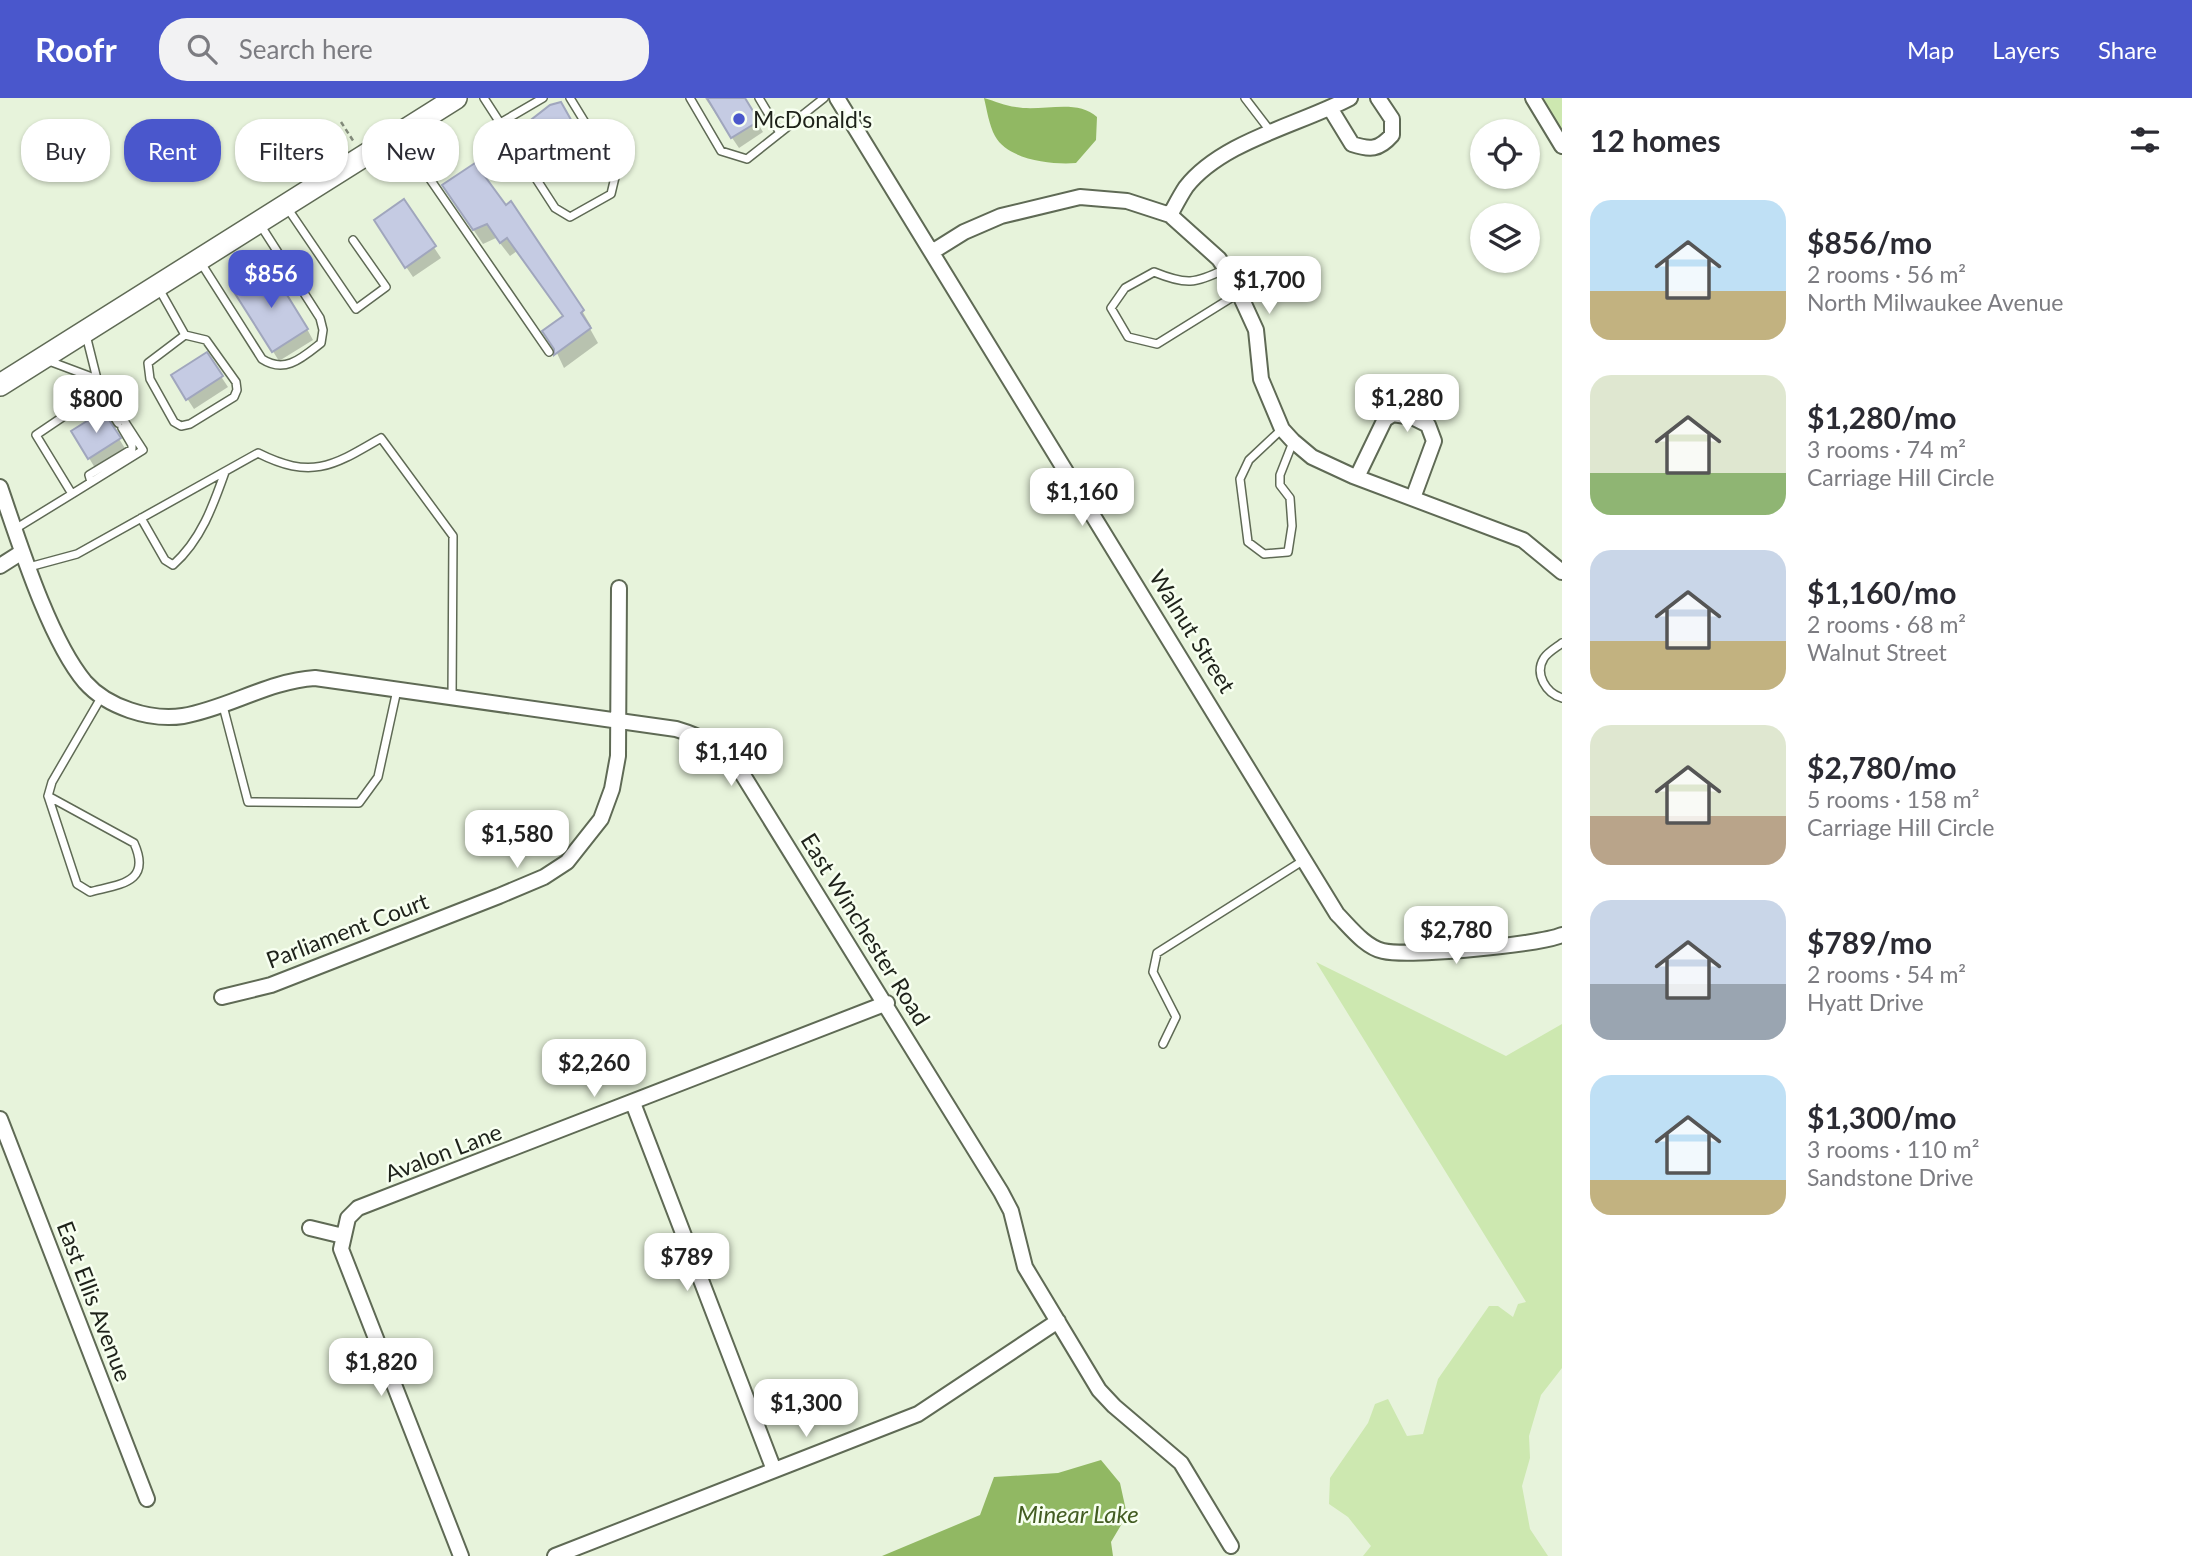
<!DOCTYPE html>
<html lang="en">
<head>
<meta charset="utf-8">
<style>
	:root { --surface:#fff; --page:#f2f2f3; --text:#2b2b33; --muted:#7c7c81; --accent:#4a57cc }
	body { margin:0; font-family:Lato,sans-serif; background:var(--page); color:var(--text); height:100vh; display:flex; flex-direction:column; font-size:26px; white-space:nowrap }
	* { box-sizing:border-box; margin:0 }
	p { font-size:23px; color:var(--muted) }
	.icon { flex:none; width:38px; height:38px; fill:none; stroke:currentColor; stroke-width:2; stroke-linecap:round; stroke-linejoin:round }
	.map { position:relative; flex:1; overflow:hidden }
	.drawer { display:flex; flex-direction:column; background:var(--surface); width:630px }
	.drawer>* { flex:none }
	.banner { position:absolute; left:21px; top:21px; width:665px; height:63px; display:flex; gap:14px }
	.controls { position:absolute; left:1470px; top:21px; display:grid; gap:14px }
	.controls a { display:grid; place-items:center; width:70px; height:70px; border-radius:50%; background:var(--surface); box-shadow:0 2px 5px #0004; font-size:35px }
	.price { position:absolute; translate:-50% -60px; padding:0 16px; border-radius:14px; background:#fff; color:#222; font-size:23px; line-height:46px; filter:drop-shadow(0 2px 4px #0008) }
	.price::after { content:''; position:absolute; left:50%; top:42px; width:21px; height:16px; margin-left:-10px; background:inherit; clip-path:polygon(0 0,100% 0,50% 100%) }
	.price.active { background:var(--accent); color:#fff }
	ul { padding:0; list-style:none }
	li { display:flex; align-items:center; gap:21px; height:175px; padding:0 28px }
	li span { display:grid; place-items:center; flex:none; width:196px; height:140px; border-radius:21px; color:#555 }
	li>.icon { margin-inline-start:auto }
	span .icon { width:84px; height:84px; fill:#fffc; stroke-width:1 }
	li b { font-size:30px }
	h2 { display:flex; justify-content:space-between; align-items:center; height:84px; padding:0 28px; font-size:30px }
	.pill { padding:0 24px; border-radius:28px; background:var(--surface); box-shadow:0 2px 5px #0004; font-size:24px; line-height:63px }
	.pill.active { background:var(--accent); color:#fff }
	header { display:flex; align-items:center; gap:42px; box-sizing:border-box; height:98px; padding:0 35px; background:var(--accent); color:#fff }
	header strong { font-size:33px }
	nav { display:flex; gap:38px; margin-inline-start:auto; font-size:24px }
	.search { width:490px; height:63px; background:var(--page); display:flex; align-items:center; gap:18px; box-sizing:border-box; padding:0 24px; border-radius:28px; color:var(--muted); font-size:26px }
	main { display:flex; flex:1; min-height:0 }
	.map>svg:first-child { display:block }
</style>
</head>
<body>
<header>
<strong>Roofr</strong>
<div class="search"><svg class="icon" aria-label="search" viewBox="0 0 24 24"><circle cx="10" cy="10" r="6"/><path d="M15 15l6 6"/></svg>Search here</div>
<nav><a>Map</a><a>Layers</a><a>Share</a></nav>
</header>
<main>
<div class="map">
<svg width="1562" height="1458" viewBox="0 0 1562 1458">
	<rect width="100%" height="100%" fill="#e7f3db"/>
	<path fill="#cde8b0" d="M1540 0H1562V41Z
		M1316 864 1506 958 1562 926V1270L1541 1297 1529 1338 1530 1360 1522 1388 1530 1431 1548 1458H1363L1371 1448 1348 1419 1329 1406 1330 1380 1368 1325 1375 1306 1388 1301 1407 1338 1423 1336 1438 1281 1489 1208H1498L1513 1219 1518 1206 1526 1204Z"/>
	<path fill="#91b863" d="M984 0C995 3 1005 8 1016 9 1042 14 1077 0 1097 19L1096 42 1076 65C1052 67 1008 62 995 38 989 27 987 12 984 0Z
		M1101 1362 1120 1385 1127 1417 1111 1444 1113 1458H882L980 1417 994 1379 1058 1375Z"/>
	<path fill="#0003" d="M705 0H742L763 34 739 50Z
		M560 6 588 55 575 63 579 71 570 77 540 32Z
		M444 88 506 110 511 106 558 172 591 228 589 229 598 245 564 270 556 253 564 219 517 153 510 158 496 140 483 146Z
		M403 103 441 160 413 179 382 133Z
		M243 205 307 231 313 242 279 263Z
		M206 256 228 289 194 311 179 288Z
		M103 315 126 352 95 370 73 333Z"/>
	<path fill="#c5cbe3" stroke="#a0a6bd" stroke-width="2" d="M707 0H745L759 23 731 40Z
		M561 4 583 43 570 51 575 60 563 67 532 21 550 7Z
		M475 65 506 107 511 103 584 212 581 215 591 230 554 257V251L542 233 563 218 507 140 500 145 487 126 473 132 442 87Z
		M404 101 436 148 405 170 374 122Z
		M271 171 308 231 272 254 234 194Z
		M207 254 223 278 186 302 171 277Z
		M103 313 121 340 88 361 71 333Z"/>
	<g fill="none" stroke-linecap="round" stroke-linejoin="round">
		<defs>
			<path id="service" d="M484 0 555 110 570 119 611 96 616 75 570 0
				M690 0 721 53 747 61 824 0
				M759 0 780 35
				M1245 0 1271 34
				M500 25 543 0
				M401 39 549 254
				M288 111 356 211 386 189 353 142
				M201 165 262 261C285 276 302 260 321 245L323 232 320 220 261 128
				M1225 171C1195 186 1186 187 1154 174L1125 190 1111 210 1128 239 1157 246 1239 195
				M158 189 185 237 206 242 236 284 237 292 234 299 190 326 181 328 174 324 150 281 148 265 185 237
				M49 263 97 281
				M108 298 106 306 118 325
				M1282 331 1249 362 1240 381 1248 444 1264 456 1288 454 1292 428 1290 400 1280 387V377L1293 344
				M91 384 89 377 132 351V347L122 330
				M72 396 143 352 97 281 86 237
				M141 420 165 462 173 467C201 442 213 408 225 374
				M15 431 72 396 36 337 104 291
				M29 469 77 456 258 355C312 382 333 368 381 340L453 438 452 600
				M1562 545C1557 549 1548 554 1544 560 1534 576 1546 595 1562 600
				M223 608 248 704 359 705 378 679 397 592
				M48 698 134 745C152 785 120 786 90 794L77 786 48 698 52 684 102 598
				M1163 946 1176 919 1153 874 1157 855 1304 762"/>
			<path id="minor" d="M837 0 1337 816C1350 829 1365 849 1383 853 1408 859 1538 847 1562 837
				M1533 0 1562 48
				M1330 10 1352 46C1370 52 1379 52 1392 37V21L1378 0
				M1170 117C1175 108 1180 98 1186 89 1222 43 1299 27 1350 0
				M932 154 964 134 1001 118 1080 99 1127 103 1170 117 1219 161 1234 184 1256 232 1261 281 1282 331 1293 343 1312 359 1353 378 1523 442 1562 474
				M1357 379 1385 321 1393 316 1412 319 1428 327 1434 343 1413 400
				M0 389C19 444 49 541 85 584 107 609 150 623 183 618 229 610 268 583 315 580L676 631C703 639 719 648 738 669L1001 1094 1011 1113 1025 1169 1099 1292 1114 1308 1181 1365 1231 1448
				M0 468 22 454
				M222 899 271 887 499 798 544 779 567 764 601 721 612 691 618 658 619 490
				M633 1005 774 1372
				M0 1021 147 1401
				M310 1130 343 1138
				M461 1458 341 1151 348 1120 358 1110 887 905
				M555 1458 918 1316 1058 1223"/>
			<path id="primary" d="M0 287 456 0"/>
		</defs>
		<use href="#service" stroke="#5f6a55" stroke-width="10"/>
		<use href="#minor" stroke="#5f6a55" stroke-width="18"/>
		<use href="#primary" stroke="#5f6a55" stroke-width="24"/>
		<path stroke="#828a7a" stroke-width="2.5" stroke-dasharray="5 3.5" stroke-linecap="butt" d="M341 24 354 44"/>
		<use href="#service" stroke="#fff" stroke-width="7"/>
		<use href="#minor" stroke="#fff" stroke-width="14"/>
		<use href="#primary" stroke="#fff" stroke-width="21"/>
	</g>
	<circle fill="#4a57cc" stroke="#f7fff0" stroke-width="2.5" cx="739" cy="21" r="7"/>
	<g text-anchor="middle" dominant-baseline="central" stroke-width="5" stroke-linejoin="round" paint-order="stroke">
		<g font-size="23" fill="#1e221a" stroke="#f7fff0" text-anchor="start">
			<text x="753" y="21">McDonald's</text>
		</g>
		<g font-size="23" fill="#1e221a" stroke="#f7fff0">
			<text transform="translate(1193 533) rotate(58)">Walnut Street</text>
			<text transform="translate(866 831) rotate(58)">East Winchester Road</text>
			<text transform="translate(347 832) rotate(-21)">Parliament Court</text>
			<text transform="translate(443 1054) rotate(-21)">Avalon Lane</text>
			<text transform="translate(95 1203) rotate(69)">East Ellis Avenue</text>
		</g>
		<g font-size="24" font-style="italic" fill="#435d22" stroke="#f7fff0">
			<text x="1078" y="1415">Minear Lake</text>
		</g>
	</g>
</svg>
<div class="controls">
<a><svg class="icon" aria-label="locate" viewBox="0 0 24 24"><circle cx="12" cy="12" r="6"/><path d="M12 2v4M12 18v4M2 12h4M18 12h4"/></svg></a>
<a><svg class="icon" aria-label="layers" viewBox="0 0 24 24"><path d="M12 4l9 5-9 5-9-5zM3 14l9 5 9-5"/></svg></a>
</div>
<b class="price active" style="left:271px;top:212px">$856</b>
<b class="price" style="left:1269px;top:218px">$1,700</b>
<b class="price" style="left:1407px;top:336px">$1,280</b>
<b class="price" style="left:96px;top:337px">$800</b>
<b class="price" style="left:1082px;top:430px">$1,160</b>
<b class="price" style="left:731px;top:690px">$1,140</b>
<b class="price" style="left:517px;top:772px">$1,580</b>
<b class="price" style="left:1456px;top:868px">$2,780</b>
<b class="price" style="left:594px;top:1001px">$2,260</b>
<b class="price" style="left:687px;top:1195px">$789</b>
<b class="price" style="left:381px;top:1300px">$1,820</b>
<b class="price" style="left:806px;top:1341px">$1,300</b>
<div class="banner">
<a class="pill">Buy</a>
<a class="pill active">Rent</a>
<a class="pill">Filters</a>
<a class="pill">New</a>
<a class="pill">Apartment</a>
</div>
</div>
<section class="drawer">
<h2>12 homes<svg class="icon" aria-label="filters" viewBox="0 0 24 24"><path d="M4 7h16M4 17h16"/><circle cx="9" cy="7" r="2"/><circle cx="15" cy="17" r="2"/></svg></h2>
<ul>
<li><span style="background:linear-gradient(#bfe0f5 65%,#c2b280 0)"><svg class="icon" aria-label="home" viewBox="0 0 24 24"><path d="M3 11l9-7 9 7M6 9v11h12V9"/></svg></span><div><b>$856/mo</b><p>2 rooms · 56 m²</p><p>North Milwaukee Avenue</p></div></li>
<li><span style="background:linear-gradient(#dfe7d0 70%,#8fb573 0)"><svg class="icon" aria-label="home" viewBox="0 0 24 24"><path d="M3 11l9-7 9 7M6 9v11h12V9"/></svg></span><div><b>$1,280/mo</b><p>3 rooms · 74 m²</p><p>Carriage Hill Circle</p></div></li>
<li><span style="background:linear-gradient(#c9d6e8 65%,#c2b280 0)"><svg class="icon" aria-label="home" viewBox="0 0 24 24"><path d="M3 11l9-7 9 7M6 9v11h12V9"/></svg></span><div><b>$1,160/mo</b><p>2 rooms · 68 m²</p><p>Walnut Street</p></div></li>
<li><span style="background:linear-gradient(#dfe7d0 65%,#b9a48a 0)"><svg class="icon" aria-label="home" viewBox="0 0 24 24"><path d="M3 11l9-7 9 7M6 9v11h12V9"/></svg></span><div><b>$2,780/mo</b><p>5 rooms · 158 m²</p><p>Carriage Hill Circle</p></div></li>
<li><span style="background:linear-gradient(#c9d6e8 60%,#9aa5b1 0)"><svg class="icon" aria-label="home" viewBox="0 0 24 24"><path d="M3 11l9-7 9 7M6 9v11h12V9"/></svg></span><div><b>$789/mo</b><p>2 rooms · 54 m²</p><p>Hyatt Drive</p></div></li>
<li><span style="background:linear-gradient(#bfe0f5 75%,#c2b280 0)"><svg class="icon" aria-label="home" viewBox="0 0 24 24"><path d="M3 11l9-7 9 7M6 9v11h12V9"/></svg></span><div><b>$1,300/mo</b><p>3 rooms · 110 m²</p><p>Sandstone Drive</p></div></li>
</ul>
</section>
</main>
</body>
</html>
